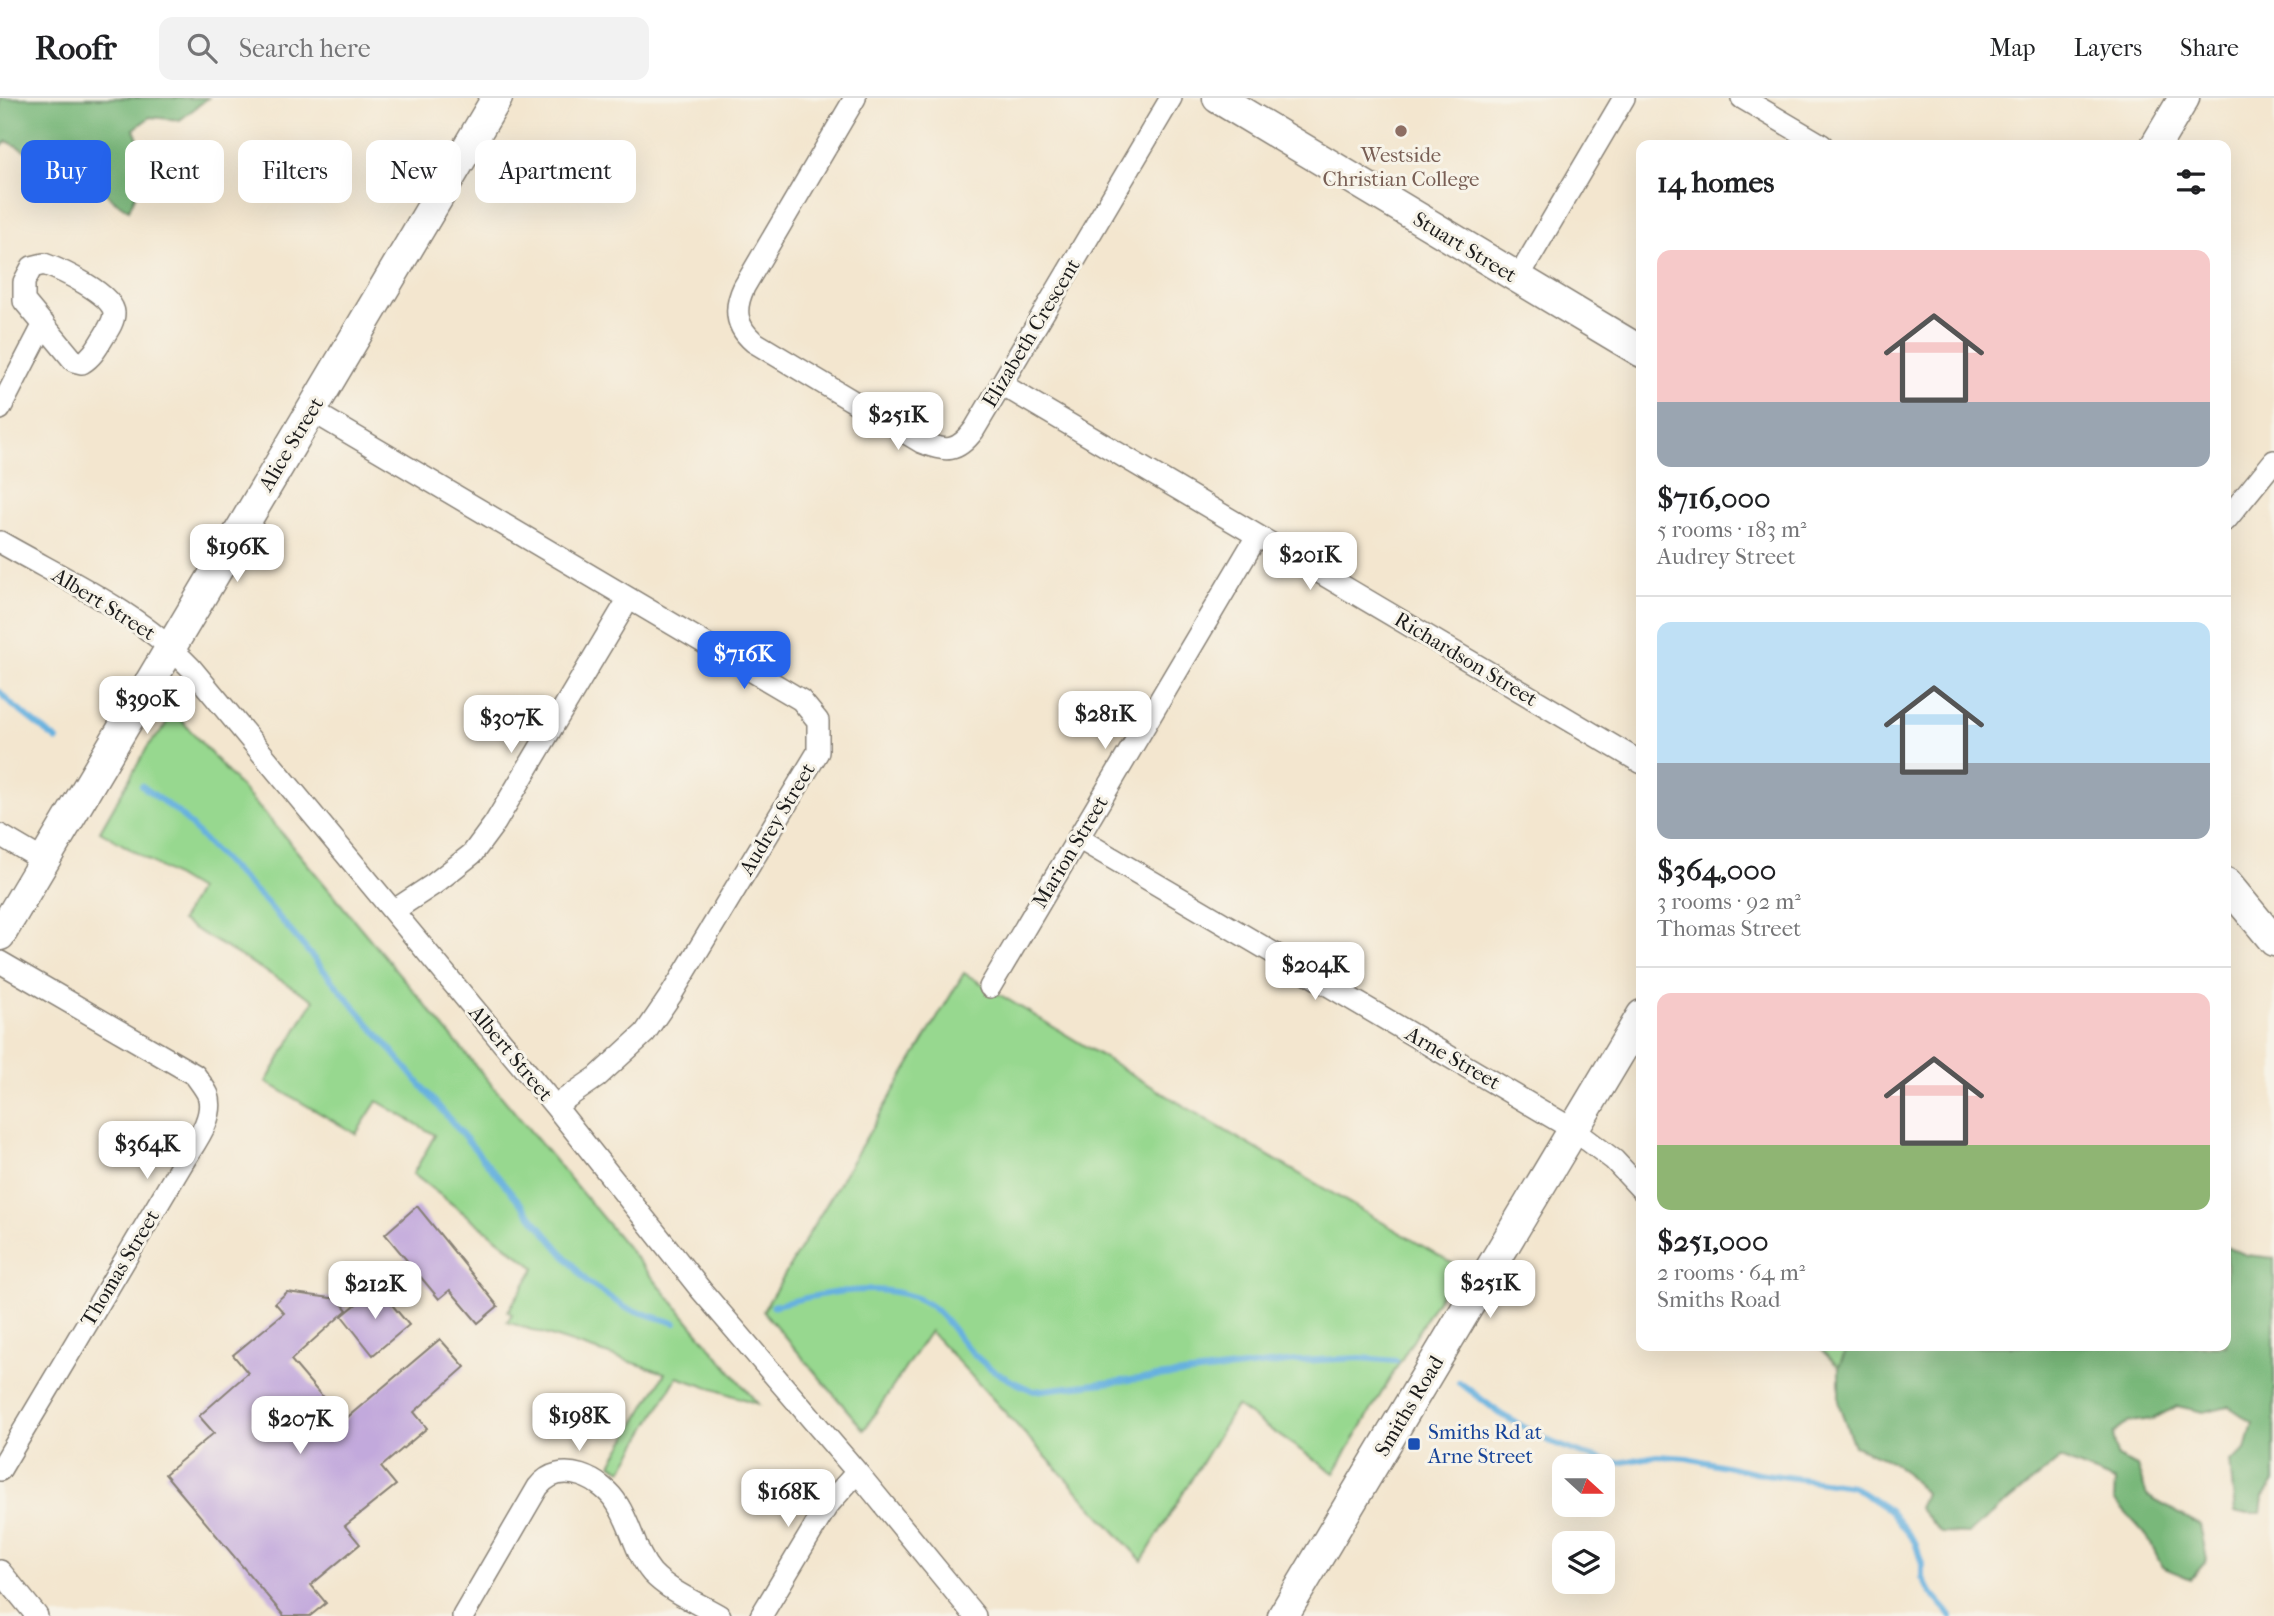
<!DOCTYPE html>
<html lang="en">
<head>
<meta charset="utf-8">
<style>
	:root { --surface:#fff; --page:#f2f2f2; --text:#202124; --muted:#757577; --line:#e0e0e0; --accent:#2563eb }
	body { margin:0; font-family:"IM FELL French Canon",serif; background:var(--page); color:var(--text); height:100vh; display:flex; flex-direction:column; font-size:26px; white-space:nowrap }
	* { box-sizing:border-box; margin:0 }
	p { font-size:23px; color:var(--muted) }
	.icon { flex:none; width:38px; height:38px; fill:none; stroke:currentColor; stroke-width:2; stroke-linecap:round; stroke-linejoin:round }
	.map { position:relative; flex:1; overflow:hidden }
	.side { position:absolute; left:1636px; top:42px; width:595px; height:1211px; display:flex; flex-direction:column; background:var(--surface); border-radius:14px; box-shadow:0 7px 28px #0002 }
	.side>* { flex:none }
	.hud { position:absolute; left:21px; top:42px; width:665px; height:63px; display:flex; gap:14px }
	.needle { width:46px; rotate:111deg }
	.fabs { position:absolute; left:1552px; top:1356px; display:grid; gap:14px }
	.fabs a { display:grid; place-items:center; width:63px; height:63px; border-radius:14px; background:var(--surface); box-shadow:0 7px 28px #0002; font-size:35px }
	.price { position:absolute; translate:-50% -60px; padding:0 16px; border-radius:14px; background:#fff; color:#222; font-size:23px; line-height:46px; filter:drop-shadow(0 2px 4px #0008) }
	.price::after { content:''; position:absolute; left:50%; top:42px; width:21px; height:16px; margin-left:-10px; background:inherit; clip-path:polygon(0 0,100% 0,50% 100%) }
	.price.active { background:var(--accent); color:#fff }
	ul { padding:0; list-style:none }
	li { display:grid; align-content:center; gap:14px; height:371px; padding:0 21px }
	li+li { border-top:2px solid var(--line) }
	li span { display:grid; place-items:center; height:217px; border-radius:14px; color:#555 }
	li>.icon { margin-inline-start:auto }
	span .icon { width:126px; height:126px; fill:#fffc; stroke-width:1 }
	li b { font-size:30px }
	h2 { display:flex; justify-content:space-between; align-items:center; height:84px; padding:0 21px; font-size:30px }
	.tag { padding:0 24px; border-radius:14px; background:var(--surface); box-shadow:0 7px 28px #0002; font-size:24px; line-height:63px }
	.tag.active { background:var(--accent); color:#fff }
	header { display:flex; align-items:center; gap:42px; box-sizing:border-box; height:98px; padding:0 35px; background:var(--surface); border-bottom:2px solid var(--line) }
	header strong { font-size:33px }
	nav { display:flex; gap:38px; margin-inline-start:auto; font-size:24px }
	.search { width:490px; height:63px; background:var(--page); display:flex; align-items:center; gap:18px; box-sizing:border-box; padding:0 24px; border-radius:14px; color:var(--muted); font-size:26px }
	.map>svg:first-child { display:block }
</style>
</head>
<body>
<header>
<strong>Roofr</strong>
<div class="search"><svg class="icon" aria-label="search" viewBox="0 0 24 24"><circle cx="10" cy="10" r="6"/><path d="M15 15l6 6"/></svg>Search here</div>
<nav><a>Map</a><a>Layers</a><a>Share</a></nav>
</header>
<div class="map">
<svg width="2274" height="1518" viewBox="0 0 2274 1518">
	<rect width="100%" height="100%" fill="#f7f3e8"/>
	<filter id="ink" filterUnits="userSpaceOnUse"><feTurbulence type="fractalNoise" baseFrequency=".0143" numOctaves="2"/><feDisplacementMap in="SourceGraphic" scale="14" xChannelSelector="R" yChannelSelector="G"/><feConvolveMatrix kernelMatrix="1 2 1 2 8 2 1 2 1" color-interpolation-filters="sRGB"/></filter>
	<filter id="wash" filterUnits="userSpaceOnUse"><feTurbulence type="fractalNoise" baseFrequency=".00686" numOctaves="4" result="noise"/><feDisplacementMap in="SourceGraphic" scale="28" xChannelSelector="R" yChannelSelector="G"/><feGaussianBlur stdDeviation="1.57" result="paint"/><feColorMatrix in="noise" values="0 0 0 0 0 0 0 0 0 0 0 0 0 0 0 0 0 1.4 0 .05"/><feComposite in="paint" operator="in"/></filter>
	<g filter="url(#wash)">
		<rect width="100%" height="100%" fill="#f3e6cf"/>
		<path fill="#97d88f" stroke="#5a7a56" stroke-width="2" d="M172 612 280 733 758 1306 677 1279 622 1372 611 1366 665 1275 507 1224 512 1216 508 1213 535 1170 413 1076 435 1037 377 1003 356 1036 266 984 314 902 181 823 198 792 100 733 148 648 164 630Z
			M964 875 1214 1026 1457 1168 1334 1375 1236 1308 1142 1463 930 1233 864 1332 763 1213Z
			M1817 1248H1848L1839 1269Z"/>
		<path fill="#79b87a" stroke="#4a6a4b" stroke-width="2" d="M0 0H208L180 22 150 19 134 31 143 54 141 85 129 112C107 100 99 90 89 68L69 63H45L7 43 0 49Z
			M2226 1148 2246 1157 2274 1160V1384L2263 1399 2261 1415H2235L2230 1364 2246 1352 2253 1325 2228 1308 2203 1314 2177 1308 2153 1321 2129 1324 2113 1336 2117 1359 2137 1368 2147 1398 2200 1427 2207 1462 2191 1481 2162 1469 2147 1438 2114 1402 2115 1383 2060 1361 1968 1436 1941 1435 1919 1410 1925 1395 1895 1365 1854 1348 1839 1307V1269L1848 1248H2226Z"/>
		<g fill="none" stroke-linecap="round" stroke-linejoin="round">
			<path stroke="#66b1df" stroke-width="6" d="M0 594 11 606 57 642
				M142 688 180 716 211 750 266 804 588 1185 626 1210 675 1225
				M773 1208C817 1196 890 1179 931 1208 946 1219 957 1239 970 1252 988 1272 1010 1283 1034 1293L1296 1263 1361 1260 1396 1263
				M1459 1284 1502 1317 1551 1344 1585 1357 1618 1365 1657 1358 1687 1360 1758 1375 1852 1388 1889 1412 1915 1444 1922 1466V1479L1932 1496 1951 1518"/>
		</g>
		<g id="blocks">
			<path fill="#c2a9dc" d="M417 1108 498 1208 478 1225 450 1192 439 1201 385 1136Z
				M377 1189 409 1227 373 1257 342 1218Z
				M287 1194 338 1201 347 1212 291 1262 343 1323 440 1241 465 1269 414 1314 427 1330 381 1369 396 1387 345 1428 360 1446 311 1487 326 1505 310 1518H284L165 1376 214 1335 199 1318 248 1275 233 1257 284 1215 275 1205Z"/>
		</g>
	</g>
	<g filter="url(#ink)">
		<use href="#blocks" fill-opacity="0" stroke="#888176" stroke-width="2"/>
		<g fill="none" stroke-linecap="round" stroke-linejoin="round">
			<defs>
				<path id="street" d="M855 0 744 189C734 210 735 228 754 244L921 344C946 354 957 355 974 332L1171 0
					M1742 0 1822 47
					M44 166C61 172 113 196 114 215 114 224 108 232 103 240 97 250 92 259 82 265L74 263 24 203V184L32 169Z
					M1518 180 1624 0
					M1001 286 1642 665
					M0 311 44 226
					M312 313 801 602 818 623V654L671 897 645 935 597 979 555 1008
					M2226 422 2274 363
					M0 444C66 482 139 514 191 570L555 1008 701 1192 857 1374 975 1518
					M0 737 44 763
					M1078 740 1574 1032 1614 1062 1642 1092
					M393 813 434 786 472 756 495 725 628 502
					M0 864 195 977C199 983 205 990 208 997 216 1020 193 1047 182 1066L0 1372
					M990 889 1257 438
					M0 1473 37 1518
					M463 1518 538 1389C560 1360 603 1381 618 1407 632 1429 635 1455 652 1475 670 1494 698 1505 720 1518
					M761 1518 827 1408 857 1374"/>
				<path id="secondary" d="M1218 0 1642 254
					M2156 47 2184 0
					M2226 785 2274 843
					M0 837 497 0
					M1283 1518 1642 917"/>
			</defs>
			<use href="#street" stroke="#888176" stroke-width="24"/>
			<use href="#secondary" stroke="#888176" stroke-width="33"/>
			<use href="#street" stroke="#fff" stroke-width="21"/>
			<use href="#secondary" stroke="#fff" stroke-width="30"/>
		</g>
	</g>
	<circle fill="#8d6e63" stroke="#f7f3e8" stroke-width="2.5" cx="1401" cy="33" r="7"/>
	<rect fill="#1a4fb4" stroke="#f7f3e8" stroke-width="2.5" x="1407" y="1339" width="14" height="14" rx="3.5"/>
	<g text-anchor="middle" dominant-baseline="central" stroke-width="6" stroke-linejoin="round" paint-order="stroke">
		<g font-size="21" fill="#785e54" stroke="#f7f3e8">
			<text x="1401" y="57">Westside<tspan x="1401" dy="24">Christian College</tspan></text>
		</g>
		<g font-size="21" fill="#1c1c1c" stroke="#f7f3e8">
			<text transform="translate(1465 149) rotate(31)">Stuart Street</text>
			<text transform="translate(1031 235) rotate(-59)">Elizabeth Crescent</text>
			<text transform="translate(291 346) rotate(-59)">Alice Street</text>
			<text transform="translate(104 506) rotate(32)">Albert Street</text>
			<text transform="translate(1466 561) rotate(31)">Richardson Street</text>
			<text transform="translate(777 721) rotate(-59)">Audrey Street</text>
			<text transform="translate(1070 754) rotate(-59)">Marion Street</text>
			<text transform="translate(511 955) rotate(50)">Albert Street</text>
			<text transform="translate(1453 960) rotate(30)">Arne Street</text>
			<text transform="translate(120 1170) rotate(-59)">Thomas Street</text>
			<text transform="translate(1409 1308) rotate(-59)">Smiths Road</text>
		</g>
		<g font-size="21" fill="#164399" stroke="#f7f3e8" text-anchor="start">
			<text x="1428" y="1334">Smiths Rd at<tspan x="1428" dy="24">Arne Street</tspan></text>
		</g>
	</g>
</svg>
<div class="fabs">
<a><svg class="needle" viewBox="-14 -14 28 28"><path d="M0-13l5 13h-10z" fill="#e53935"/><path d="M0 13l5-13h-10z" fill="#757577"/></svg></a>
<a><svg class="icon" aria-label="layers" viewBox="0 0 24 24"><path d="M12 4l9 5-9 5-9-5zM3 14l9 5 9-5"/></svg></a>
</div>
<b class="price" style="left:898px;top:354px">$251K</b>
<b class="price" style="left:237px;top:486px">$196K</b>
<b class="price" style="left:1310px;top:494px">$201K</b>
<b class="price active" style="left:744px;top:593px">$716K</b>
<b class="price" style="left:147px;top:638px">$390K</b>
<b class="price" style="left:1105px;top:653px">$281K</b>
<b class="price" style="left:511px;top:657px">$307K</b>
<b class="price" style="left:1315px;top:904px">$204K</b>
<b class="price" style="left:147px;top:1083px">$364K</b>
<b class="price" style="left:1490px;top:1222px">$251K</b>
<b class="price" style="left:375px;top:1223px">$212K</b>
<b class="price" style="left:579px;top:1355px">$198K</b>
<b class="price" style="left:300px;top:1358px">$207K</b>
<b class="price" style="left:788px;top:1431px">$168K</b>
<div class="hud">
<a class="tag active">Buy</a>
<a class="tag">Rent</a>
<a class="tag">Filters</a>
<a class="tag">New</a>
<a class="tag">Apartment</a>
</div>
<section class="side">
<h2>14 homes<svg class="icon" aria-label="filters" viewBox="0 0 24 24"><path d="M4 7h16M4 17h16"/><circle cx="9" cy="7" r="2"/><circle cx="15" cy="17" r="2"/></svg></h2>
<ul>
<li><span style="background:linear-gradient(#f6c9c9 70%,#9aa5b1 0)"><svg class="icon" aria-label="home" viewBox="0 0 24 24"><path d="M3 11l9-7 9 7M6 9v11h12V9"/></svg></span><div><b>$716,000</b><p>5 rooms · 183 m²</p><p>Audrey Street</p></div></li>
<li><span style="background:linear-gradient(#bfe0f5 65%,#9aa5b1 0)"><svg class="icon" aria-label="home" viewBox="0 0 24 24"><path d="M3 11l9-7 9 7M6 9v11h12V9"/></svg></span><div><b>$364,000</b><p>3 rooms · 92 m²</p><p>Thomas Street</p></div></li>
<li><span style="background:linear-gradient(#f6c9c9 70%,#8fb573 0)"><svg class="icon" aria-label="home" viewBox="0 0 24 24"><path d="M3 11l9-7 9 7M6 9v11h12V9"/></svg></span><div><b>$251,000</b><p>2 rooms · 64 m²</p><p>Smiths Road</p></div></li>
</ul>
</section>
</div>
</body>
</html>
